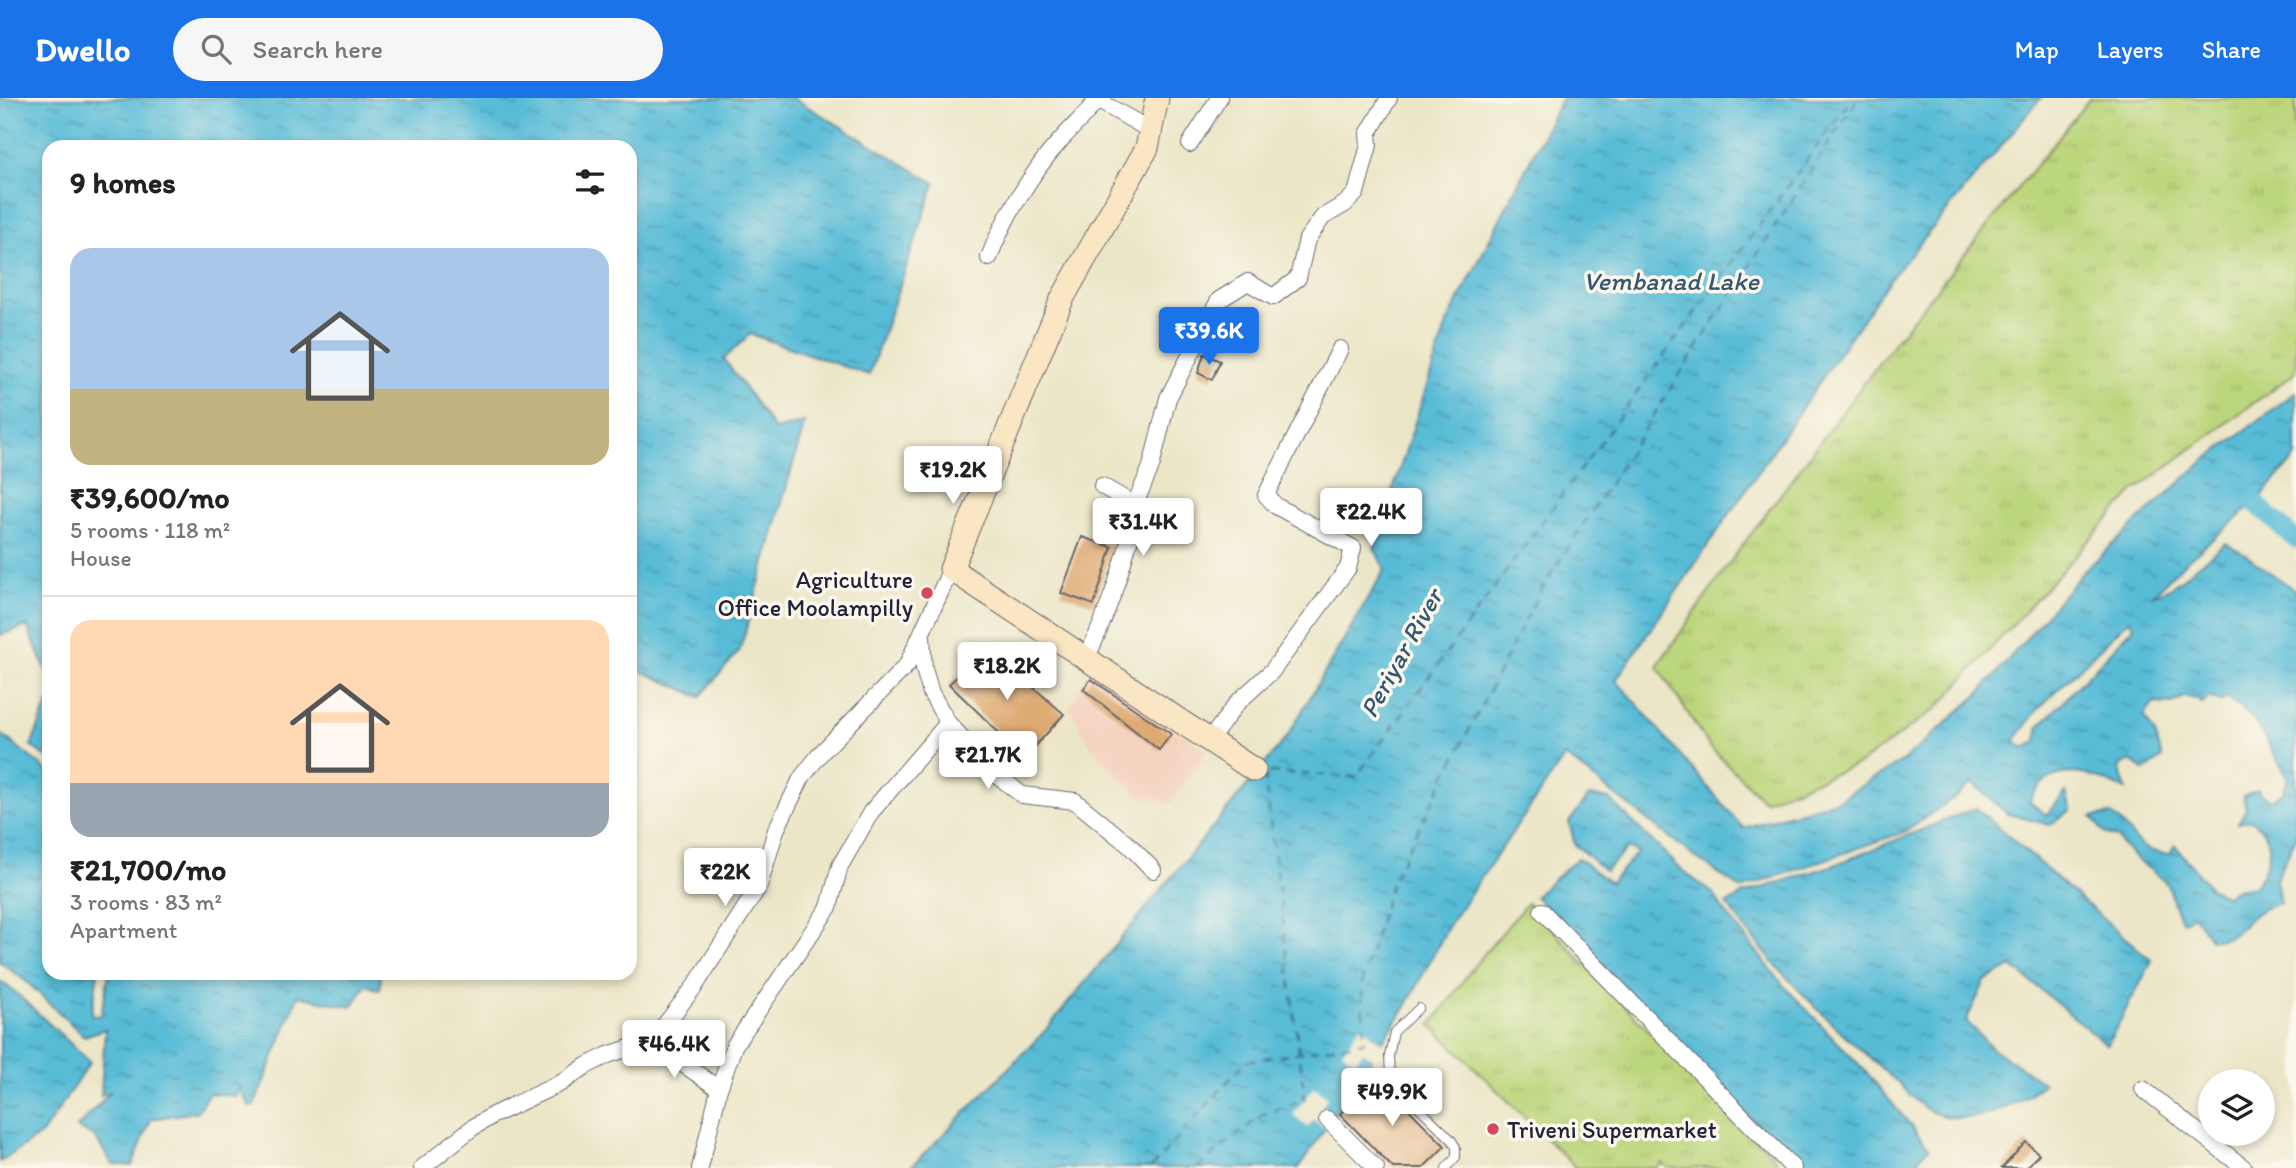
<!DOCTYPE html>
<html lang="en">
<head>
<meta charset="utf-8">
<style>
	:root { --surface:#fff; --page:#f6f6f6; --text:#222; --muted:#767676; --line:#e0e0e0; --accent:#1a73e8 }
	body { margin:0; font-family:Itim,sans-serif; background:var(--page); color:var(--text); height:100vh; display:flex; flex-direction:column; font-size:26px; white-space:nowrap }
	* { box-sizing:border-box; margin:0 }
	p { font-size:23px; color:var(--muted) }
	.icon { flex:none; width:38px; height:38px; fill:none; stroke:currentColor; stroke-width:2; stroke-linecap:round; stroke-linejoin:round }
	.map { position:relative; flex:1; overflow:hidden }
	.side { position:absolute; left:42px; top:42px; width:595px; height:840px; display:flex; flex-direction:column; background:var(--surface); border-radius:21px; box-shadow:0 4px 10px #0003 }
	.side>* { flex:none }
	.fabs { position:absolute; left:2198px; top:971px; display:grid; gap:14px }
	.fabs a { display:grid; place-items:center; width:77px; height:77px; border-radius:50%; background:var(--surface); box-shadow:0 4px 10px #0003; font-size:35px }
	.price { position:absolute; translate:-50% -60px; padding:0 16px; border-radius:7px; background:#fff; color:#222; font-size:23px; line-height:46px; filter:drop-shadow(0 2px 4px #0008) }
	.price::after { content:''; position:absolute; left:50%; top:42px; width:21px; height:16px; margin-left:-10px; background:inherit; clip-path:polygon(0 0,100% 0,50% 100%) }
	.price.current { background:var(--accent); color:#fff }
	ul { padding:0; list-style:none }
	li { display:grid; align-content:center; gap:14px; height:371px; padding:0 28px }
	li+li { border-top:2px solid var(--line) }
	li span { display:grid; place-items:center; height:217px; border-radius:21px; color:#555 }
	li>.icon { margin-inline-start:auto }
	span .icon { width:126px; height:126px; fill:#fffc; stroke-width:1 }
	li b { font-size:30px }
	h2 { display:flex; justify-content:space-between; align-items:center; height:84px; padding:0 28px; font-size:30px }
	header { display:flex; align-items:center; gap:42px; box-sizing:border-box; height:98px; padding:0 35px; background:var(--accent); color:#fff }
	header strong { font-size:33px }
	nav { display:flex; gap:38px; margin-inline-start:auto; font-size:24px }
	.search { width:490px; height:63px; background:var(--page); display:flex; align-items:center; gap:18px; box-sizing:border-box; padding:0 24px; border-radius:38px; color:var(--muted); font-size:26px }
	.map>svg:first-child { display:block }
</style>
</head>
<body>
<header>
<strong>Dwello</strong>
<div class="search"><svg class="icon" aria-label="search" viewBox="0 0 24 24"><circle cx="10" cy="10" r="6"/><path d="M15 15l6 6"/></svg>Search here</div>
<nav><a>Map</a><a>Layers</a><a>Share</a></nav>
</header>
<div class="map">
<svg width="2296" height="1070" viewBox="0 0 2296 1070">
	<defs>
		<pattern id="grass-tufts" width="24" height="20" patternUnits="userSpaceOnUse" patternTransform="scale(1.75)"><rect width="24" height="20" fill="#bcd67b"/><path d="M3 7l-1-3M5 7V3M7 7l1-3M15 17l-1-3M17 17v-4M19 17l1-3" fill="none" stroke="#a1b76b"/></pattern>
		<pattern id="water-ripples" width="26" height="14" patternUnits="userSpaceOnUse" patternTransform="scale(1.75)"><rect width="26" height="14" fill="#58bcd7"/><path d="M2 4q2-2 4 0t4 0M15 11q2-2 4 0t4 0" fill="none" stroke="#4898b0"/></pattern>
	</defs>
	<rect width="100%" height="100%" fill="#fbf7ec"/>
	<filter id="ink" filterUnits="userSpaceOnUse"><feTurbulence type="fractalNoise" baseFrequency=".0143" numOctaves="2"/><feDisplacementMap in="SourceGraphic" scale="14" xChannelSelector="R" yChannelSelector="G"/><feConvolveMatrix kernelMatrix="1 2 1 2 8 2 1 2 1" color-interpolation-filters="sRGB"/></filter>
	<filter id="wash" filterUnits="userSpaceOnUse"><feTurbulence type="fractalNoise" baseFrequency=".00686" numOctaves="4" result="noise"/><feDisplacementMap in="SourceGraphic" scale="28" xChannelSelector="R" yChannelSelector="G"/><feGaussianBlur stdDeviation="1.57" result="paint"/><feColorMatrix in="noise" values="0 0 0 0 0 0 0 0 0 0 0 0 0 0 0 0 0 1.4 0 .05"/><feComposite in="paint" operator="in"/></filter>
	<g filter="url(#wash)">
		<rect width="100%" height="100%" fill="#ece6c8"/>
		<path fill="#f5d3c1" d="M1091 571 1206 652 1171 705 1140 698 1092 650 1069 610Z"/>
		<path fill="url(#grass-tufts)" stroke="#6f7c5b" stroke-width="2" d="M2090 0H2296V274L2133 394 1937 610 1861 665 1764 703 1710 649 1657 568 1736 456 1900 237Z
			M1527 805 1650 934 1777 1062 1771 1070H1667L1662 1065 1657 1070H1576L1431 927 1474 868Z"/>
		<path fill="url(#water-ripples)" stroke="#3d6f89" stroke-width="2" fill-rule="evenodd" d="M0 0H793L935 85 869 277 750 236 724 261 775 332 805 324 740 552 700 599 634 570 630 582V49H49V578L27 528 0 537Z
			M1562 0H2041L1890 181 1616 582 1743 730 1836 703 1903 663 1980 595 2082 475 2199 367 2296 294V359L2255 405 2183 466 2152 498 2172 489 2225 445 2240 453 2296 493V739L2276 781 2280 805C2274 807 2264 809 2258 814 2239 827 2238 843 2210 841L2201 827 2192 817 2183 824C2172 811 2172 792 2166 785 2150 769 2129 760 2118 740L2104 735 2092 719 2110 716C2138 735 2129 752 2169 756L2175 747 2210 790 2226 798 2236 791 2255 788C2271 764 2278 740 2251 722L2238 725 2246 711 2243 698 2258 692 2261 697 2271 702 2284 693 2288 679 2254 621 2227 599 2221 604 2210 599 2201 605 2197 601 2183 599 2173 606 2154 605 2144 618 2156 638 2162 660 2145 673 2131 663 2119 668 2126 692C2103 682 2072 666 2047 682 2040 686 2033 696 2029 703L2046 717 2066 694 2071 712 2050 727 2008 716 1972 685 1957 698 1904 734 1741 791 1691 756 1565 658 1449 827 1405 910 1299 1070H910L1045 933 1287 639 1385 471 1374 450 1448 223ZM2130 521 2134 529 2038 630 2037 644 2024 650 2014 643 2039 610Z
			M49 603V661L31 648Z
			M0 635 49 674V875H98L91 917 101 918 109 875H381L380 892 366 887 352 909 298 898 254 1008 250 1009 239 990 236 998 209 995 197 1014 151 1021 132 1068 112 1066 95 1039 77 1030 110 994 101 997 105 931 84 938 28 885 0 864Z
			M1589 698 1609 701 1683 773 1714 796 1722 810 1785 889 1868 976 1929 1050 1910 1070H1799L1535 798 1578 760 1610 785 1638 754 1628 750 1605 773 1575 747 1569 724Z
			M1976 710 2152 863 2107 947 2012 868 1985 883 1966 923 1993 951 2044 985C2015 1010 1970 1030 1932 1014 1919 1009 1906 992 1896 983 1838 933 1770 868 1727 806L1744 796 1834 767Z
			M0 883 14 893 90 964 42 1036 0 1064Z"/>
		<path fill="#ece6c8" d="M1361 928 1385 947 1375 962 1363 953 1355 964 1342 954Z
			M1314 989 1328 999 1322 1008 1337 1020 1328 1032 1314 1022 1308 1029 1293 1017Z"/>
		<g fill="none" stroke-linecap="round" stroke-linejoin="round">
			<path stroke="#58bcd7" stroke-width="19" d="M2239 386 2255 405 2296 442"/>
			<path stroke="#355872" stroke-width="2" stroke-dasharray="9 7" stroke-linecap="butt" d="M1151 1070 1246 963 1364 944 1362 883 1391 785 1539 495 1858 0
				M1197 1070 1262 1017 1305 1001 1264 674 1356 679 1852 0"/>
		</g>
		<g id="blocks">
			<path fill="#dfab74" d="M1204 256 1220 263 1212 282 1198 275Z
				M1082 439 1112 449 1094 507 1061 495Z
				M988 550 1064 616 1025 660 949 586Z
				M1091 581 1171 636 1159 652 1083 591Z
				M1377 979 1445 1048 1423 1070H1393L1340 1016Z
				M2026 1044 2039 1056 2026 1070H2002Z"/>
		</g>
	</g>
	<g filter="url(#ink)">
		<use href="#blocks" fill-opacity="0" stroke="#69676c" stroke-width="2"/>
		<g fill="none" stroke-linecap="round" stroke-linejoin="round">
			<defs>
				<path id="lane" d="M1419 910 1394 934 1389 958 1390 976 1403 994 1451 1041 1456 1049V1059L1446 1070"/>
				<path id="street" d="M1190 46 1219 0
					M989 160C1002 123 1033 72 1060 43 1072 29 1086 17 1097 2L1150 32
					M1135 406 1151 369 1168 300 1219 202 1248 184 1273 199 1298 180 1307 141 1323 119 1345 106 1356 95 1369 47 1368 36 1389 0
					M922 539 924 571 931 595 948 625 997 677 1022 697 1075 703 1130 748 1153 772
					M1086 561C1104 524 1117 486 1128 447 1131 434 1139 423 1140 410L1102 388
					M1209 643 1237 605 1272 573 1348 470 1353 450 1276 408 1266 397 1340 251
					M1542 813 1793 1070
					M650 943 719 991
					M2143 991 2244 1070
					M1327 1021 1376 1070
					M422 1070 472 1030 493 1017 561 985 586 968 608 957 650 943 664 928 695 888 759 788 776 732 802 679 821 655 907 567 951 471
					M700 1070 719 991 734 948 829 809 840 768 871 714 948 625"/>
				<path id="secondary" d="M1157 0 1147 50 1062 201 951 471 1254 672"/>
			</defs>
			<use href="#lane" stroke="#69676c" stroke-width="10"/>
			<use href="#street" stroke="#69676c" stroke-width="18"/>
			<use href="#secondary" stroke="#69676c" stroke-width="25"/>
			<use href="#lane" stroke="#fff" stroke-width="8"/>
			<use href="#street" stroke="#fff" stroke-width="16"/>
			<use href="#secondary" stroke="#fbe6c3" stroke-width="23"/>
		</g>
	</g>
	<g fill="#d1495b" stroke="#fbf7ec" stroke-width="2.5">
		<circle cx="927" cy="495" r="7"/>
		<circle cx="1493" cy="1031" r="7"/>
	</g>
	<g text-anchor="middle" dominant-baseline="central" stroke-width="7" stroke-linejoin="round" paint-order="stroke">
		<g font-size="24" fill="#22223b" stroke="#fbf7ec" text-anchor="end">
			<text x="913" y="481">Agriculture<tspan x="913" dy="28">Office Moolampilly</tspan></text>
			<text x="1507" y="1031" text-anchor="start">Triveni Supermarket</text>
		</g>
		<g font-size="26" font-style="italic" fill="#355872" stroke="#fbf7ec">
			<text x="1671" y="183">Vembanad Lake</text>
			<text transform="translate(1401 555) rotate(-61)">Periyar River</text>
		</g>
	</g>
</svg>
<div class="fabs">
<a><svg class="icon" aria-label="layers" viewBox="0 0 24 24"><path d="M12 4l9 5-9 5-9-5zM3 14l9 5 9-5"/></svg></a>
</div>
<b class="price current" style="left:1209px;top:269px">₹39.6K</b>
<b class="price" style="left:953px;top:408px">₹19.2K</b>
<b class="price" style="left:1371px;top:450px">₹22.4K</b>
<b class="price" style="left:1143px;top:460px">₹31.4K</b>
<b class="price" style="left:1007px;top:604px">₹18.2K</b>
<b class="price" style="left:988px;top:693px">₹21.7K</b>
<b class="price" style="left:725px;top:810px">₹22K</b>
<b class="price" style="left:674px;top:982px">₹46.4K</b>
<b class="price" style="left:1392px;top:1030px">₹49.9K</b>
<section class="side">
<h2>9 homes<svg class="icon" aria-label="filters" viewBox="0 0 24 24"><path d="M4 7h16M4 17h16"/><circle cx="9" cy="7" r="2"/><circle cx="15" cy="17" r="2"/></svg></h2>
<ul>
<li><span style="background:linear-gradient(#a9c7e8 65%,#c2b280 0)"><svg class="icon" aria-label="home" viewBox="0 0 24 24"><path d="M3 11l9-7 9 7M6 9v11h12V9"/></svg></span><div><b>₹39,600/mo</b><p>5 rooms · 118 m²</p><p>House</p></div></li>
<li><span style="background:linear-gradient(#ffd9b3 75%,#9aa5b1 0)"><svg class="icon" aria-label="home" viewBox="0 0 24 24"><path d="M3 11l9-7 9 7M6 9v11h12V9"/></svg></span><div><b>₹21,700/mo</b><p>3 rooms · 83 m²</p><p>Apartment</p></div></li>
</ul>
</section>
</div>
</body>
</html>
